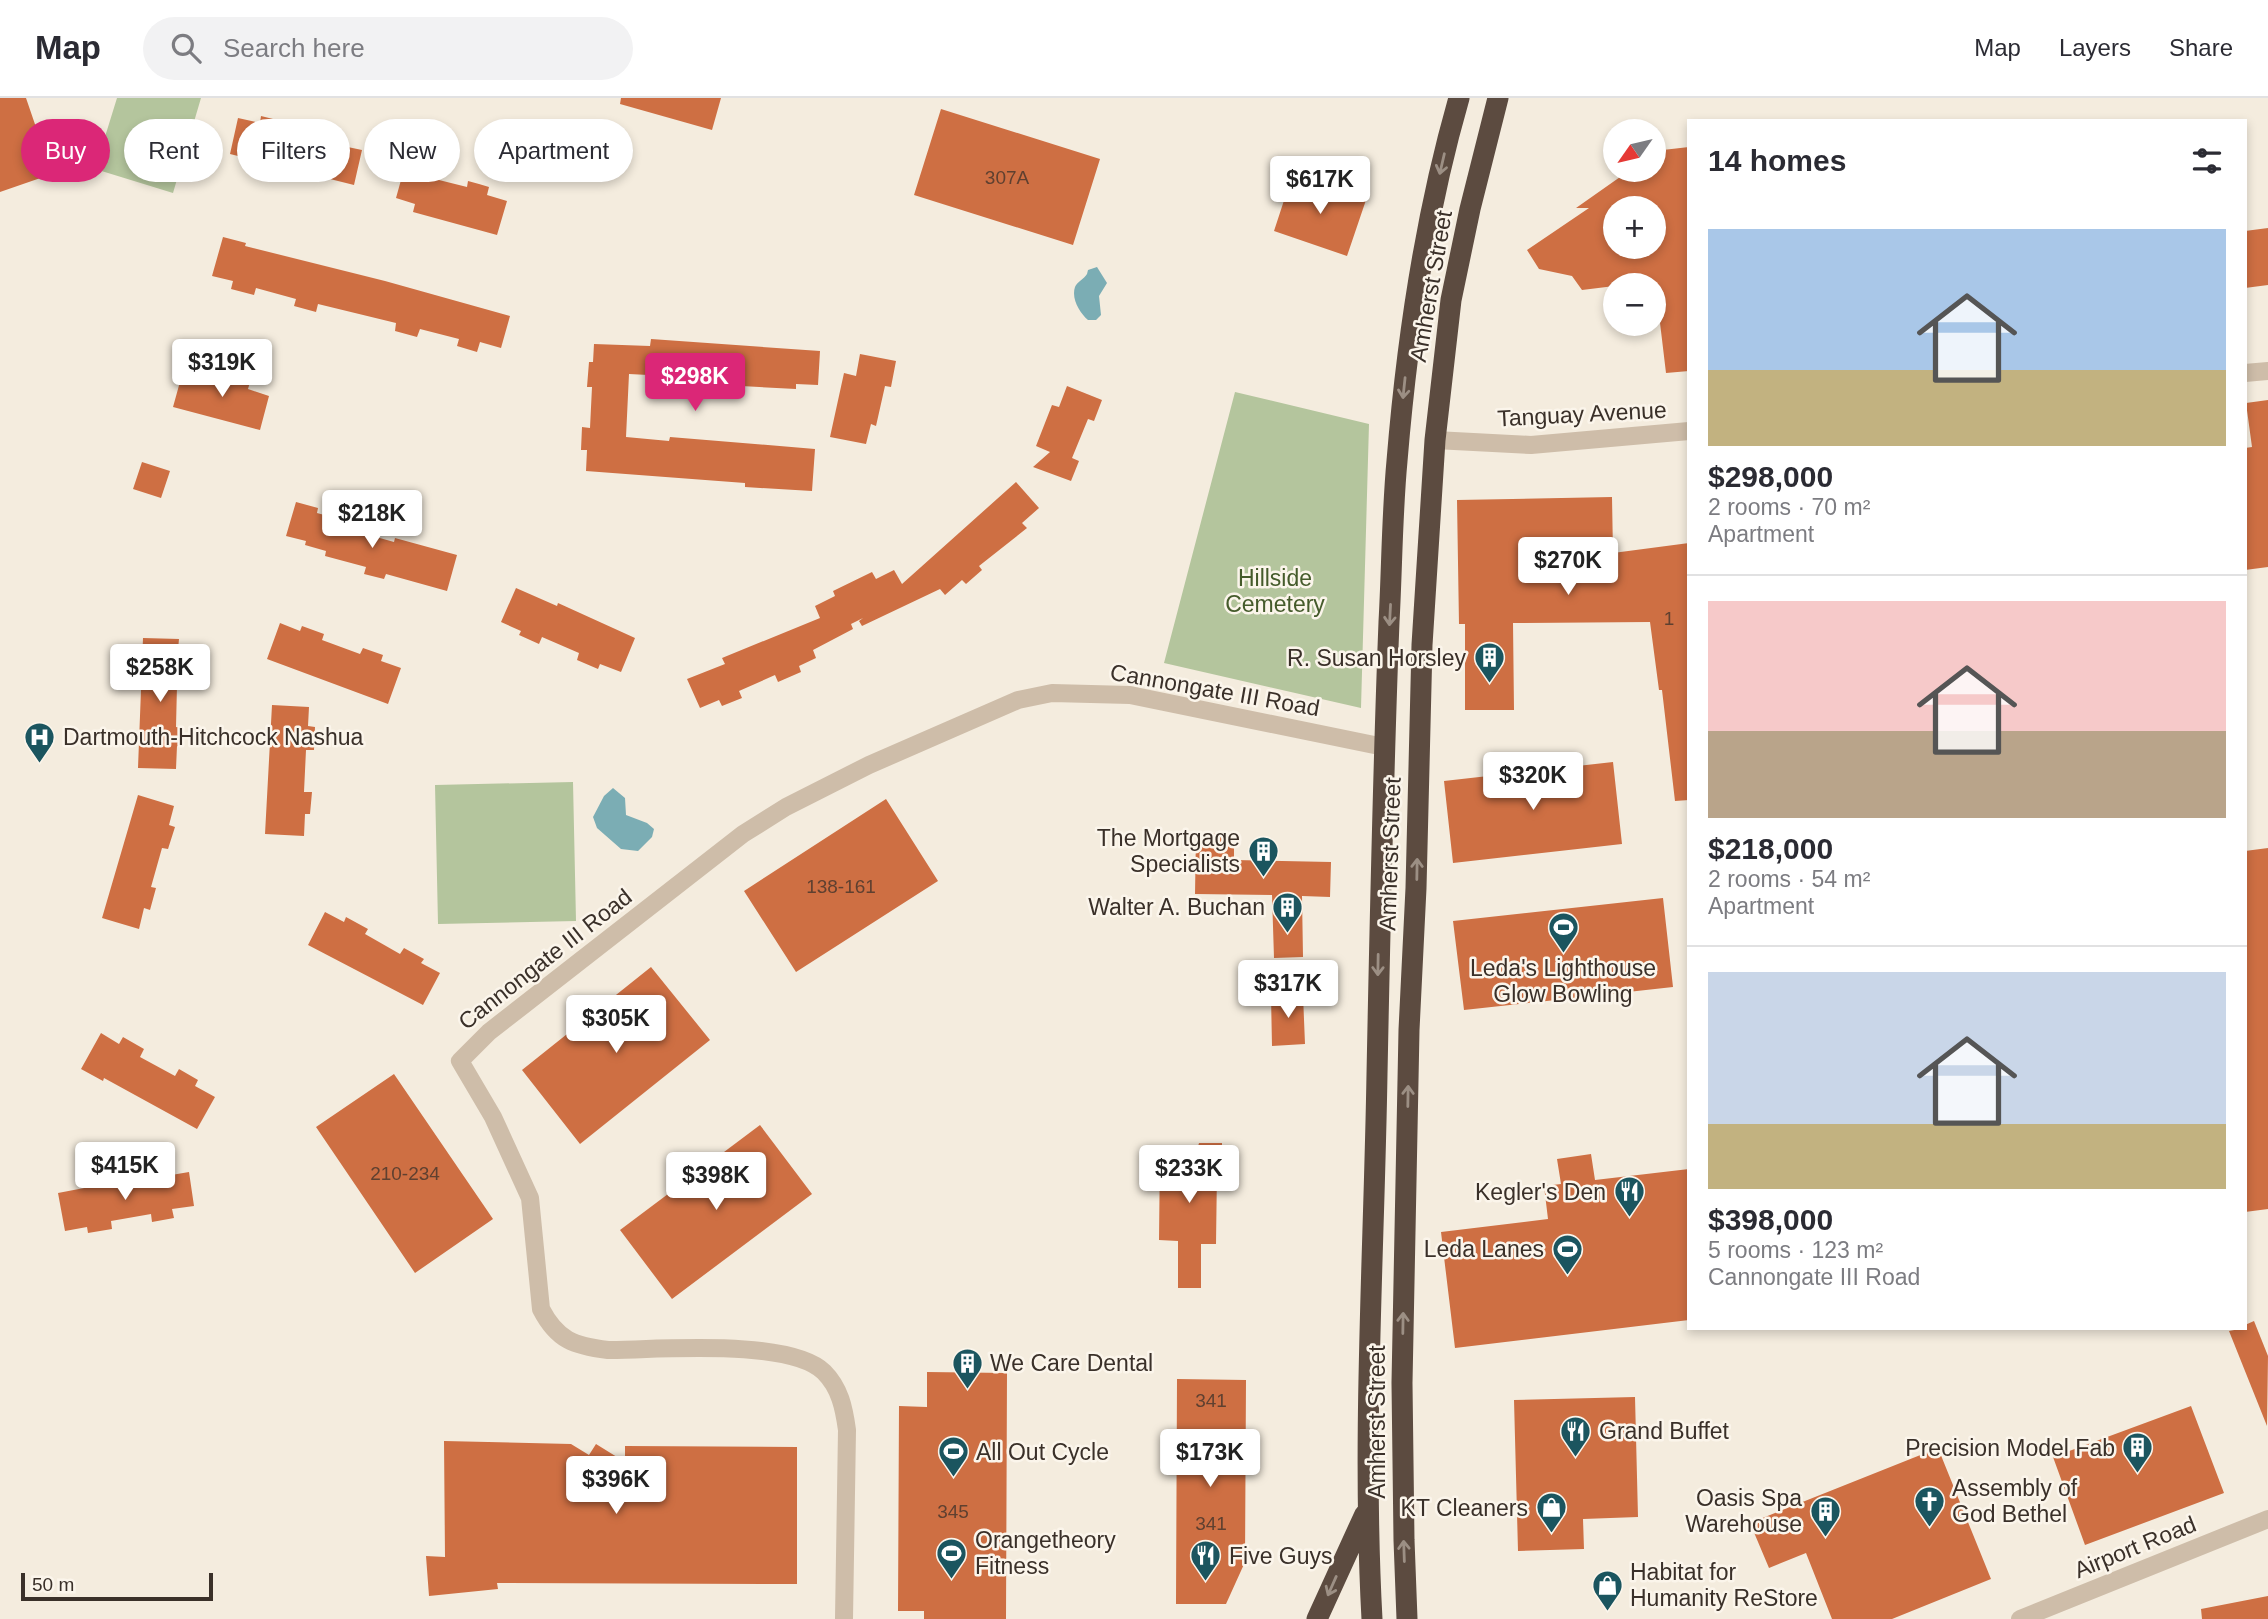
<!DOCTYPE html>
<html lang="en">
<head>
<meta charset="utf-8">
<style>
	:root { --surface:#fff; --page:#f2f2f3; --text:#2b2b33; --muted:#7c7c81; --line:#e1e1e2; --accent:#db2777 }
	body { margin:0; font-family:Arial,sans-serif; background:var(--page); color:var(--text); height:100vh; display:flex; flex-direction:column; font-size:26px; white-space:nowrap }
	* { box-sizing:border-box; margin:0 }
	p { font-size:23px; color:var(--muted) }
	.icon { flex:none; width:38px; height:38px; fill:none; stroke:currentColor; stroke-width:2; stroke-linecap:round; stroke-linejoin:round }
	.map { position:relative; flex:1; overflow:hidden }
	.sheet { position:absolute; left:1687px; top:21px; width:560px; height:1211px; display:flex; flex-direction:column; background:var(--surface); border-radius:0px; box-shadow:0 4px 10px #0003 }
	.sheet>* { flex:none }
	.hud { position:absolute; left:21px; top:21px; width:665px; height:63px; display:flex; gap:14px }
	.needle { width:46px; rotate:236deg }
	.tools { position:absolute; left:1603px; top:21px; display:grid; gap:14px }
	.tools a { display:grid; place-items:center; width:63px; height:63px; border-radius:50%; background:var(--surface); box-shadow:0 4px 10px #0003; font-size:35px }
	.scale { position:absolute; left:21px; bottom:18px; width:192px; box-sizing:border-box; padding-left:7px; border:4px solid #3a3029; border-top:0; font-size:19px; line-height:24px; white-space:nowrap; color:#3a3029; -webkit-text-stroke:5px #fbf5eb; paint-order:stroke }
	.price { position:absolute; translate:-50% -60px; padding:0 16px; border-radius:7px; background:#fff; color:#222; font-size:23px; line-height:46px; filter:drop-shadow(0 2px 4px #0008) }
	.price::after { content:''; position:absolute; left:50%; top:42px; width:21px; height:16px; margin-left:-10px; background:inherit; clip-path:polygon(0 0,100% 0,50% 100%) }
	.price.current { background:var(--accent); color:#fff }
	ul { padding:0; list-style:none }
	li { display:grid; align-content:center; gap:14px; height:371px; padding:0 21px }
	li+li { border-top:2px solid var(--line) }
	li span { display:grid; place-items:center; height:217px; border-radius:0px; color:#555 }
	li>.icon { margin-inline-start:auto }
	span .icon { width:126px; height:126px; fill:#fffc; stroke-width:1 }
	li b { font-size:30px }
	h2 { display:flex; justify-content:space-between; align-items:center; height:84px; padding:0 21px; font-size:30px }
	.tag { padding:0 24px; border-radius:32px; background:var(--surface); box-shadow:0 4px 10px #0003; font-size:24px; line-height:63px }
	.tag.current { background:var(--accent); color:#fff }
	header { display:flex; align-items:center; gap:42px; box-sizing:border-box; height:98px; padding:0 35px; background:var(--surface); border-bottom:2px solid var(--line) }
	header strong { font-size:33px }
	nav { display:flex; gap:38px; margin-inline-start:auto; font-size:24px }
	.search { width:490px; height:63px; background:var(--page); display:flex; align-items:center; gap:18px; box-sizing:border-box; padding:0 24px; border-radius:38px; color:var(--muted); font-size:26px }
	.map>svg:first-child { display:block }
</style>
</head>
<body>
<header>
<strong>Map</strong>
<div class="search"><svg class="icon" aria-label="search" viewBox="0 0 24 24"><circle cx="10" cy="10" r="6"/><path d="M15 15l6 6"/></svg>Search here</div>
<nav><a>Map</a><a>Layers</a><a>Share</a></nav>
</header>
<div class="map">
<svg width="2268" height="1521" viewBox="0 0 2268 1521">
	<rect width="100%" height="100%" fill="#f4ecde"/>
	<path fill="#b4c59d" d="M117 0H201L173 95 95 71Z
		M1235 294 1369 326 1361 610 1164 565Z
		M573 684 576 823 438 826 435 687Z"/>
	<path fill="#7badb4" d="M1097 169 1107 185 1099 198 1101 217 1096 222H1088C1080 215 1071 201 1075 189 1077 184 1084 181 1087 176L1088 172Z
		M613 690 625 700 626 717 647 725 654 731 652 739 638 753 621 751 597 730 593 719 604 698Z"/>
	<path fill="#ce6f43" fill-rule="evenodd" d="M0 0H26L52 76 0 94Z
		M621 0H721L712 32 620 6Z
		M941 11 1100 61 1073 147 914 97Z
		M261 18 285 24 283 31 323 40 324 35 345 40 343 48 362 52 354 87 230 56 238 20 260 25Z
		M1689 49V273L1666 275 1655 183 1582 192 1572 178 1539 171 1527 152 1589 110H1576L1630 72H1654V53ZM1615 110H1654V149H1615Z
		M406 64 430 70 427 79 467 89 468 83 479 86 489 89 487 97 507 103 497 137 413 114 415 106 396 100Z
		M1292 78 1366 102 1347 158 1274 133Z
		M2268 130V187L2245 190V133Z
		M223 139 246 145 245 148 385 183 510 218 501 250 480 244 477 254 457 248 459 241 420 231 417 239 395 233 396 225 318 206 316 214 294 208 296 201 256 190 254 197 231 191 233 183 212 178Z
		M651 241 820 253 818 287 796 286V291L668 284V278L629 276 626 339 669 343 670 339 815 351 812 393 745 389V385L586 373 587 352H581L582 329 590 330 592 289H587L589 264H593L594 246 650 248Z
		M860 256 896 263 891 289 885 288 876 328 871 326 866 346 830 339 844 275 856 278Z
		M207 272 250 284 248 291 269 298 260 332 173 309 183 273 206 280Z
		M1067 288 1102 302 1094 323 1088 321 1072 360 1079 363 1071 383 1033 369 1050 354 1036 348 1052 307 1059 309Z
		M2268 302V469L2245 472V350L2252 349 2246 305Z
		M142 364 170 373 161 400 133 391Z
		M1016 384 1039 410 1022 425 1027 430 979 468 982 472 966 486 962 482 945 497 940 491 862 528 859 523 863 520 851 526 853 531 813 552 816 560 799 568 801 574 778 584 775 577 739 593 742 600 722 608 719 602 700 610 687 581 725 566 722 560 820 520 815 508 835 498 833 493 872 474 876 481 894 472 902 486Z
		M1612 399 1613 455 1689 445V702L1675 703 1662 592H1659L1650 524 1513 525 1514 612H1465V526H1459L1457 402Z
		M296 404 318 410 317 415 339 421 337 428 394 444 395 440 457 457 447 493 386 476 384 481 364 476 366 469 325 458 326 453 305 447 306 443 286 438Z
		M516 490 557 508 558 505 635 540 621 574 600 566 598 571 577 562 579 555 542 539 539 546 519 537 521 533 501 524Z
		M280 525 300 533 302 528 324 536 322 542 360 556 363 550 383 557 381 563 401 570 388 606 267 561Z
		M143 540 179 541 177 562H183V575L182 587H177L176 629 182 630 181 649 177 648 176 671 138 670Z
		M272 607 309 609 308 628 315 629 314 652H306L304 694H312L310 716H305L304 738 265 736Z
		M1613 664 1622 746 1453 765 1444 683Z
		M138 697 174 708 169 727 175 729 168 751 162 750 151 789 156 790 150 812 144 810 139 831 102 820Z
		M886 701 938 783 796 874 744 793Z
		M1196 735 1234 736V762L1331 764 1330 799 1302 798 1303 859 1274 860 1272 797 1195 796Z
		M2268 750V1111L2245 1114V753Z
		M1663 800 1673 889 1464 912 1453 823Z
		M325 814 344 824 346 819 368 831 365 836 400 856 404 850 424 861 421 865 440 875 423 907 308 847Z
		M651 869 710 942 580 1046 522 972Z
		M1303 897 1305 946 1272 948 1271 898Z
		M101 935 119 946 123 939 144 951 140 959 175 978 179 971 198 982 195 988 215 999 197 1031 104 980 103 983 81 971Z
		M394 976 493 1121 415 1175 316 1029Z
		M760 1027 812 1096 672 1201 620 1132Z
		M1199 1045H1222V1072H1217L1216 1146H1201V1190H1178V1143L1159 1142 1160 1051 1197 1052Z
		M1591 1056 1595 1082 1689 1071V1222L1455 1250 1441 1134 1548 1121 1544 1088 1561 1086 1557 1061Z
		M189 1074 194 1108 172 1111 174 1120 152 1124 151 1116 111 1123 112 1131 88 1135 87 1129 65 1133 58 1095 147 1078 148 1081Z
		M2254 1223 2268 1258 2267 1328 2229 1233 2245 1230V1227Z
		M927 1274 1007 1275 1006 1521H924V1513H898L899 1308 927 1309Z
		M1177 1281 1246 1282 1245 1464 1226 1506H1176Z
		M1635 1299 1638 1419 1583 1421 1584 1451 1518 1453 1514 1302Z
		M2191 1308 2224 1395 2085 1447 2053 1359Z
		M444 1343 571 1346 589 1357 596 1346 625 1364V1348L797 1349V1486L497 1485 498 1491 429 1498 426 1458 445 1459Z
		M1938 1350 1991 1481 1892 1521H1832L1806 1455 1769 1470 1750 1425Z
		M2268 1498V1521H2202L2201 1511Z"/>
	<g fill="none" stroke-linecap="round" stroke-linejoin="round">
		<path stroke="#cebda9" stroke-width="18" d="M2245 275 2268 273
			M1435 342 1531 347 1689 333
			M844 1521 847 1332C844 1310 840 1290 824 1274 789 1240 657 1252 608 1252 574 1248 557 1242 541 1211L530 1100 493 1019 460 963 489 934 743 736 786 709 869 667 1018 602 1052 595 1130 597 1384 649
			M2020 1521 2268 1421"/>
		<path stroke="#5c4b40" stroke-width="21" d="M1317 1521 1365 1416
			M1372 1521C1362 1339 1374 1158 1377 976 1380 825 1383 675 1389 524 1392 470 1392 416 1397 363 1407 241 1425 118 1459 0
			M1407 1521 1404 1442 1402 1285 1409 932 1416 790 1422 547 1435 342 1451 202 1470 111 1498 0"/>
	</g>
	<defs><path id="oneway-shaft" d="M-6 0H5M1.5-3L5.5 0L1.5 3" fill="none" stroke-width="1.6" stroke-linecap="round" stroke-linejoin="round" transform="scale(1.75)"/></defs>
	<g stroke="#9c8f84">
		<use href="#oneway-shaft" transform="translate(1442 66) rotate(103)"/>
		<use href="#oneway-shaft" transform="translate(1404 290) rotate(96)"/>
		<use href="#oneway-shaft" transform="translate(1390 517) rotate(93)"/>
		<use href="#oneway-shaft" transform="translate(1417 771) rotate(-89)"/>
		<use href="#oneway-shaft" transform="translate(1378 867) rotate(91)"/>
		<use href="#oneway-shaft" transform="translate(1408 998) rotate(-89)"/>
		<use href="#oneway-shaft" transform="translate(1403 1225) rotate(-89)"/>
		<use href="#oneway-shaft" transform="translate(1404 1453) rotate(-92)"/>
		<use href="#oneway-shaft" transform="translate(1332 1488) rotate(114)"/>
	</g>
	<defs>
		<symbol id="building-pin" viewBox="-11 -11 22 30"><path d="M0 17L-7.5 6A9.5 9.5 0 1 1 7.5 6Z" fill="#1b555f" stroke="#fbf5eb"/><path d="M-4-6H4V6H1V3H-1V6H-4ZM-2.5-4.3h1.7v1.8h-1.7ZM.8-4.3h1.7v1.8H.8ZM-2.5-1h1.7V.8h-1.7ZM.8-1h1.7V.8H.8Z" fill="#fff"/></symbol>
		<symbol id="hospital-pin" viewBox="-11 -11 22 30"><path d="M0 17L-7.5 6A9.5 9.5 0 1 1 7.5 6Z" fill="#1b555f" stroke="#fbf5eb"/><path d="M-5-5h3v3.5h4V-5h3V5h-3V1.5h-4V5h-3Z" fill="#fff"/></symbol>
		<symbol id="stadium-pin" viewBox="-11 -11 22 30"><path d="M0 17L-7.5 6A9.5 9.5 0 1 1 7.5 6Z" fill="#1b555f" stroke="#fbf5eb"/><path d="M0-5a6.5 5 0 1 0 0 10a6.5 5 0 1 0 0-10ZM-3.5-1.8h7v3.6h-7Z" fill="#fff"/></symbol>
		<symbol id="restaurant-pin" viewBox="-11 -11 22 30"><path d="M0 17L-7.5 6A9.5 9.5 0 1 1 7.5 6Z" fill="#1b555f" stroke="#fbf5eb"/><path d="M-5-6h1v4h1v-4h1v4h1v-4h1v5L-1.5 .5V6h-2V.5L-5-1ZM5-6V6H3V1.5H1.5Q1.5-4 5-6Z" fill="#fff"/></symbol>
		<symbol id="church-pin" viewBox="-11 -11 22 30"><path d="M0 17L-7.5 6A9.5 9.5 0 1 1 7.5 6Z" fill="#1b555f" stroke="#fbf5eb"/><path d="M-1.2-6h2.4v3.5h3.3v2.4h-3.3V6h-2.4V-.1h-3.3v-2.4h3.3Z" fill="#fff"/></symbol>
		<symbol id="shop-pin" viewBox="-11 -11 22 30"><path d="M0 17L-7.5 6A9.5 9.5 0 1 1 7.5 6Z" fill="#1b555f" stroke="#fbf5eb"/><path d="M-5-2.5h2.3a2.7 3.5 0 0 1 5.4 0H5L5.5 6h-11ZM-1.5-2.5h3a1.5 2.3 0 0 0-3 0Z" fill="#fff"/></symbol>
	</defs>
	<g fill-rule="evenodd">
		<use href="#building-pin" x="1472" y="542" width="35" height="47"/>
		<use href="#hospital-pin" x="22" y="622" width="35" height="47"/>
		<use href="#building-pin" x="1246" y="736" width="35" height="47"/>
		<use href="#building-pin" x="1270" y="792" width="35" height="47"/>
		<use href="#stadium-pin" x="1546" y="812" width="35" height="47"/>
		<use href="#restaurant-pin" x="1612" y="1076" width="35" height="47"/>
		<use href="#stadium-pin" x="1550" y="1134" width="35" height="47"/>
		<use href="#building-pin" x="950" y="1248" width="35" height="47"/>
		<use href="#restaurant-pin" x="1558" y="1316" width="35" height="47"/>
		<use href="#building-pin" x="2120" y="1332" width="35" height="47"/>
		<use href="#stadium-pin" x="936" y="1336" width="35" height="47"/>
		<use href="#church-pin" x="1912" y="1386" width="35" height="47"/>
		<use href="#shop-pin" x="1534" y="1392" width="35" height="47"/>
		<use href="#building-pin" x="1808" y="1396" width="35" height="47"/>
		<use href="#stadium-pin" x="934" y="1438" width="35" height="47"/>
		<use href="#restaurant-pin" x="1188" y="1440" width="35" height="47"/>
		<use href="#shop-pin" x="1590" y="1470" width="35" height="47"/>
	</g>
	<g text-anchor="middle" dominant-baseline="central" stroke-width="5" stroke-linejoin="round" paint-order="stroke">
		<g font-size="19" fill="#5f4030">
			<text x="1007" y="79">307A</text>
			<text x="1669" y="520">1</text>
			<text x="841" y="788">138-161</text>
			<text x="405" y="1075">210-234</text>
			<text x="1211" y="1302">341</text>
			<text x="953" y="1413">345</text>
			<text x="1211" y="1425">341</text>
		</g>
		<g font-size="23" fill="#3a3029" stroke="#fbf5eb">
			<text transform="translate(1431 188) rotate(-80)">Amherst Street</text>
			<text transform="translate(1582 316) rotate(-3)">Tanguay Avenue</text>
			<text transform="translate(1215 592) rotate(10)">Cannongate III Road</text>
			<text transform="translate(1390 756) rotate(-88)">Amherst Street</text>
			<text transform="translate(545 861) rotate(-38)">Cannongate III Road</text>
			<text transform="translate(1377 1324) rotate(-90)">Amherst Street</text>
			<text transform="translate(2135 1449) rotate(-22)">Airport Road</text>
		</g>
		<g font-size="23" fill="#455b2b" stroke="#fbf5eb">
			<text x="1275" y="480">Hillside<tspan x="1275" dy="26">Cemetery</tspan></text>
		</g>
		<g font-size="23" fill="#3a3029" stroke="#fbf5eb" text-anchor="end">
			<text x="1466" y="560">R. Susan Horsley</text>
			<text x="63" y="639" text-anchor="start">Dartmouth-Hitchcock Nashua</text>
			<text x="1240" y="740">The Mortgage<tspan x="1240" dy="26">Specialists</tspan></text>
			<text x="1265" y="809">Walter A. Buchan</text>
			<text x="1563" y="870" text-anchor="middle">Leda's Lighthouse<tspan x="1563" dy="26">Glow Bowling</tspan></text>
			<text x="1606" y="1094">Kegler's Den</text>
			<text x="1544" y="1151">Leda Lanes</text>
			<text x="990" y="1265" text-anchor="start">We Care Dental</text>
			<text x="1599" y="1333" text-anchor="start">Grand Buffet</text>
			<text x="2115" y="1350">Precision Model Fab</text>
			<text x="976" y="1354" text-anchor="start">All Out Cycle</text>
			<text x="1952" y="1390" text-anchor="start">Assembly of<tspan x="1952" dy="26">God Bethel</tspan></text>
			<text x="1802" y="1400">Oasis Spa<tspan x="1802" dy="26">Warehouse</tspan></text>
			<text x="1528" y="1410">KT Cleaners</text>
			<text x="975" y="1442" text-anchor="start">Orangetheory<tspan x="975" dy="26">Fitness</tspan></text>
			<text x="1229" y="1458" text-anchor="start">Five Guys</text>
			<text x="1630" y="1474" text-anchor="start">Habitat for<tspan x="1630" dy="26">Humanity ReStore</tspan></text>
		</g>
	</g>
</svg>
<div class="tools">
<a><svg class="needle" viewBox="-14 -14 28 28"><path d="M0-13l5 13h-10z" fill="#e53935"/><path d="M0 13l5-13h-10z" fill="#7c7c81"/></svg></a>
<a>+</a>
<a>−</a>
</div>
<div class="scale">50 m</div>
<b class="price" style="left:1320px;top:118px">$617K</b>
<b class="price" style="left:222px;top:301px">$319K</b>
<b class="price current" style="left:695px;top:315px">$298K</b>
<b class="price" style="left:372px;top:452px">$218K</b>
<b class="price" style="left:1568px;top:499px">$270K</b>
<b class="price" style="left:160px;top:606px">$258K</b>
<b class="price" style="left:1533px;top:714px">$320K</b>
<b class="price" style="left:1288px;top:922px">$317K</b>
<b class="price" style="left:616px;top:957px">$305K</b>
<b class="price" style="left:125px;top:1104px">$415K</b>
<b class="price" style="left:1189px;top:1107px">$233K</b>
<b class="price" style="left:716px;top:1114px">$398K</b>
<b class="price" style="left:1210px;top:1391px">$173K</b>
<b class="price" style="left:616px;top:1418px">$396K</b>
<div class="hud">
<a class="tag current">Buy</a>
<a class="tag">Rent</a>
<a class="tag">Filters</a>
<a class="tag">New</a>
<a class="tag">Apartment</a>
</div>
<section class="sheet">
<h2>14 homes<svg class="icon" aria-label="filters" viewBox="0 0 24 24"><path d="M4 7h16M4 17h16"/><circle cx="9" cy="7" r="2"/><circle cx="15" cy="17" r="2"/></svg></h2>
<ul>
<li><span style="background:linear-gradient(#a9c7e8 65%,#c2b280 0)"><svg class="icon" aria-label="home" viewBox="0 0 24 24"><path d="M3 11l9-7 9 7M6 9v11h12V9"/></svg></span><div><b>$298,000</b><p>2 rooms · 70 m²</p><p>Apartment</p></div></li>
<li><span style="background:linear-gradient(#f6c9c9 60%,#b9a48a 0)"><svg class="icon" aria-label="home" viewBox="0 0 24 24"><path d="M3 11l9-7 9 7M6 9v11h12V9"/></svg></span><div><b>$218,000</b><p>2 rooms · 54 m²</p><p>Apartment</p></div></li>
<li><span style="background:linear-gradient(#c9d6e8 70%,#c2b280 0)"><svg class="icon" aria-label="home" viewBox="0 0 24 24"><path d="M3 11l9-7 9 7M6 9v11h12V9"/></svg></span><div><b>$398,000</b><p>5 rooms · 123 m²</p><p>Cannongate III Road</p></div></li>
</ul>
</section>
</div>
</body>
</html>
